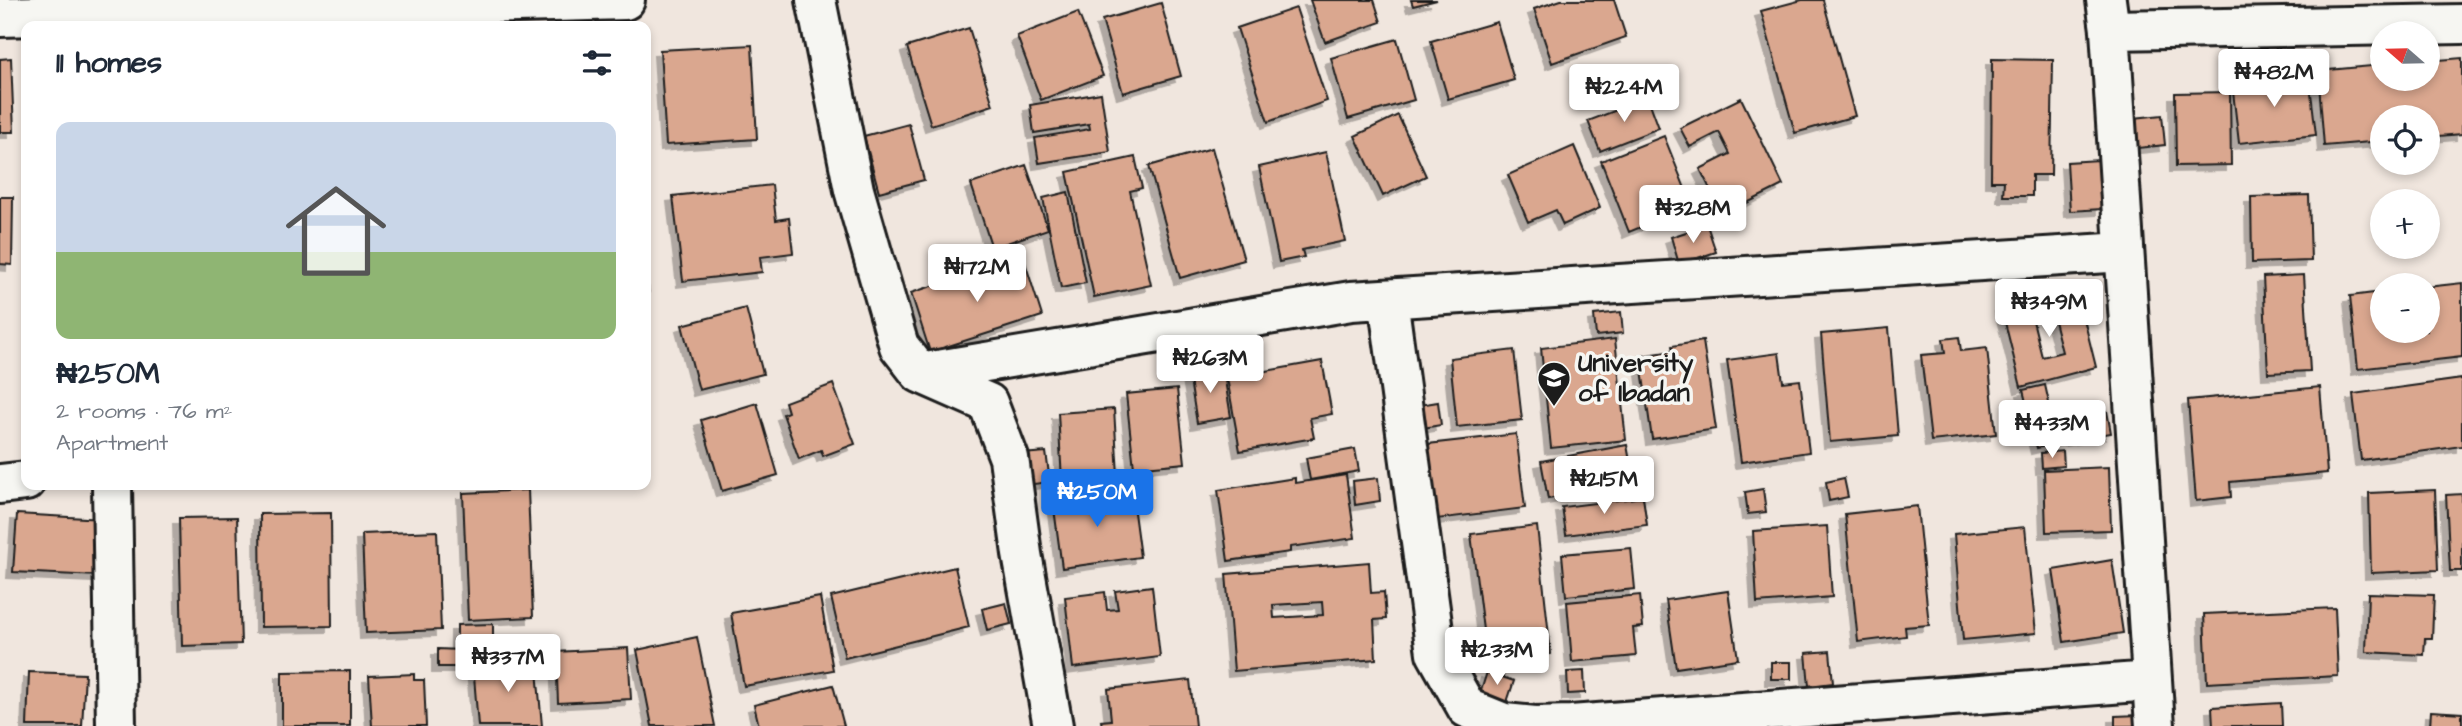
<!DOCTYPE html>
<html lang="en">
<head>
<meta charset="utf-8">
<style>
	:root { --surface:#fff; --page:#f2f2f3; --text:#1f2937; --muted:#747a83; --line:#e0e1e3; --accent:#1a73e8 }
	body { margin:0; font-family:"Architects Daughter",sans-serif; background:var(--page); color:var(--text); height:100vh; display:flex; flex-direction:column; font-size:26px; white-space:nowrap }
	* { box-sizing:border-box; margin:0 }
	p { font-size:23px; color:var(--muted) }
	.icon { flex:none; width:38px; height:38px; fill:none; stroke:currentColor; stroke-width:2; stroke-linecap:round; stroke-linejoin:round }
	.map { position:relative; flex:1; overflow:hidden }
	.drawer { position:absolute; left:21px; top:21px; width:630px; height:469px; display:flex; flex-direction:column; background:var(--surface); border-radius:14px; box-shadow:0 4px 10px #0003 }
	.drawer>* { flex:none }
	.needle { width:46px; rotate:290deg }
	.buttons { position:absolute; left:2370px; top:21px; display:grid; gap:14px }
	.buttons a { display:grid; place-items:center; width:70px; height:70px; border-radius:50%; background:var(--surface); box-shadow:0 4px 10px #0003; font-size:35px }
	.price { position:absolute; translate:-50% -60px; padding:0 16px; border-radius:7px; background:#fff; color:#222; font-size:23px; line-height:46px; filter:drop-shadow(0 2px 4px #0008) }
	.price::after { content:''; position:absolute; left:50%; top:42px; width:21px; height:16px; margin-left:-10px; background:inherit; clip-path:polygon(0 0,100% 0,50% 100%) }
	.price.selected { background:var(--accent); color:#fff }
	ul { padding:0; list-style:none }
	li { display:grid; align-content:center; gap:14px; height:371px; padding:0 35px }
	li+li { border-top:2px solid var(--line) }
	li span { display:grid; place-items:center; height:217px; border-radius:14px; color:#555 }
	li>.icon { margin-inline-start:auto }
	span .icon { width:126px; height:126px; fill:#fffc; stroke-width:1 }
	li b { font-size:30px }
	h2 { display:flex; justify-content:space-between; align-items:center; height:84px; padding:0 35px; font-size:30px }
	.map>svg:first-child { display:block }
</style>
</head>
<body>
<div class="map">
<svg width="2462" height="726" viewBox="0 0 2462 726">
	<defs>
		<filter id="shadow"><feDropShadow dx="-6" dy="6" stdDeviation="0" flood-color="#0004"/></filter>
	</defs>
	<rect width="100%" height="100%" fill="#f0e6de"/>
	<filter id="ink" filterUnits="userSpaceOnUse"><feTurbulence type="fractalNoise" baseFrequency=".0143" numOctaves="2"/><feDisplacementMap in="SourceGraphic" scale="14" xChannelSelector="R" yChannelSelector="G"/><feConvolveMatrix kernelMatrix="1 2 1 2 8 2 1 2 1" color-interpolation-filters="sRGB"/></filter>
	<g filter="url(#ink)">
		<path fill="#daa78f" stroke="#1c1c1c" stroke-width="2" fill-rule="evenodd" filter="url(#shadow)" d="M1310 0H1374L1381 22 1325 42Z
			M1411 0H1437L1413 6Z
			M1561 0H1614L1626 37 1552 63 1534 9Z
			M1802 0H1823L1855 116 1795 133 1761 11Z
			M1161 3 1181 76 1123 93 1102 20Z
			M1296 8 1327 101 1268 122 1237 28Z
			M1078 12 1103 76 1041 100 1017 36Z
			M1497 22 1514 80 1448 99 1431 41Z
			M969 28 993 105 931 125 907 47Z
			M1397 39 1414 100 1348 119 1331 58Z
			M752 45 757 139 666 145 660 50Z
			M11 58 14 132H0V59Z
			M2462 58V134L2427 137V117H2382V141L2324 146 2318 71 2382 65V79H2427V61Z
			M1992 59 2053 60 2051 175H2032V196H2003L2004 181H1991Z
			M2309 75 2316 135 2239 143 2232 83Z
			M2230 92 2231 165 2176 166 2175 93Z
			M1101 93 1110 152 1039 163 1035 138 1090 129 1089 124 1034 133 1030 105Z
			M1648 98 1659 128 1600 151 1588 121Z
			M1741 98 1783 185 1723 215 1700 169 1730 154 1719 132 1690 147 1680 128Z
			M1398 115 1426 176 1383 196 1355 136Z
			M2162 115 2165 145 2138 148 2134 118Z
			M909 124 924 180 879 192 864 136Z
			M1664 136 1692 206 1629 232 1601 161Z
			M1574 146 1600 208 1563 225 1556 210 1528 222 1508 175Z
			M1212 148 1244 260 1180 278 1149 166Z
			M1326 152 1345 241 1302 250 1304 257 1279 262 1259 167Z
			M1135 157 1142 188 1130 191 1151 285 1094 297 1067 172Z
			M2099 160 2102 209 2070 211 2067 162Z
			M1026 165 1048 229 992 248 971 184Z
			M772 185 776 220 789 218 793 253 760 257 762 272 683 281 673 196Z
			M1068 192 1086 283 1061 288 1043 198Z
			M2309 195 2311 261 2252 263 2251 197Z
			M0 197H13L12 265 0 264Z
			M1707 225 1716 252 1679 264 1671 237Z
			M646 250 650 320 646 321Z
			M1023 256 1042 316 930 352 911 293Z
			M2304 275 2310 371 2268 373 2263 277Z
			M2462 283V357L2358 369 2350 296 2382 292V331H2427V287Z
			M2076 287 2096 367 2021 387 2001 306 2028 300 2042 357 2062 352 2047 294Z
			M746 308 763 374 699 390 682 325Z
			M1621 312 1623 333 1596 336 1594 315Z
			M1889 328 1898 436 1830 442 1821 334Z
			M1959 337 1961 351 1987 348 1996 434 1931 441 1921 355 1945 353 1943 339Z
			M1615 339 1626 440 1551 448 1541 348Z
			M1703 341 1716 429 1652 439 1640 356 1673 351 1672 346Z
			M1514 350 1522 420 1457 427 1450 358Z
			M1779 353 1783 382 1800 380 1809 452 1741 462 1727 360Z
			M1322 361 1332 414 1310 418 1314 438 1240 451 1227 378Z
			M1223 368 1231 417 1197 423 1189 374Z
			M2462 379V446L2361 460 2353 394Z
			M833 384 855 444 823 456 821 450 799 459 783 414 788 412 785 402Z
			M2045 385 2058 443 2037 448 2023 390Z
			M2320 387 2327 473 2230 482 2231 497 2196 501 2188 400Z
			M1177 389 1185 463 1134 468 1126 394Z
			M1438 402 1441 425 1423 428 1419 405Z
			M757 403 778 475 722 491 701 420Z
			M1114 409 1118 475 1062 480 1058 413Z
			M2107 411 2111 433 2070 440 2066 419Z
			M1516 434 1525 508 1437 519 1428 444Z
			M1627 445 1634 483 1548 499 1541 461Z
			M1355 449 1359 471 1310 480 1306 458Z
			M2063 451 2064 466 2042 468 2041 453Z
			M1046 452 1050 482 1026 485 1022 454Z
			M2109 467 2111 530 2046 532 2044 470Z
			M1346 475 1355 538 1290 547V552L1228 561 1218 490 1295 478V483Z
			M1378 478 1380 501 1355 505 1353 481Z
			M1844 478 1848 497 1829 501 1826 482Z
			M1763 489 1766 512 1748 514 1745 492Z
			M528 490 533 617 468 620 463 493Z
			M1131 490 1140 557 1062 568 1053 501Z
			M2435 490 2438 570 2371 573 2369 493Z
			M2462 494V571H2450L2446 495Z
			M1643 497 1647 525 1566 535 1562 507Z
			M1917 506 1929 625 1905 627 1906 636 1858 642 1845 514Z
			M331 513 332 626 261 627 260 514Z
			M17 514 102 519 98 576 13 572Z
			M237 517 241 644 182 646 179 518Z
			M1537 526 1551 654 1487 662 1471 534Z
			M1827 526 1832 597 1757 603 1753 531Z
			M2025 527 2036 633 1963 640 1954 534Z
			M437 531 441 630 366 633 362 534Z
			M1631 548 1635 589 1566 596 1562 554Z
			M2112 560 2123 633 2064 642 2053 570Z
			M1369 562 1371 593 1384 592 1386 619 1374 620 1376 659 1234 671 1226 574ZM1322 602 1323 615 1274 618 1273 605Z
			M955 567 969 627 845 658 831 597Z
			M1152 586 1160 657 1073 668 1065 597 1105 592 1107 610 1118 609 1115 591Z
			M1728 591 1738 659 1676 668 1666 600Z
			M2368 593 2434 595 2432 638H2425L2424 655 2366 652Z
			M1640 595 1643 627 1633 628 1636 656 1572 662 1567 602Z
			M820 597 833 670 744 686 731 613Z
			M1006 603 1011 624 987 630 982 609Z
			M2335 608 2338 676 2207 683 2204 614Z
			M493 624V646H457V625Z
			M697 637 715 726H652L637 650Z
			M628 648 631 699 558 703 556 652Z
			M438 649 460 650 459 667H438Z
			M1830 651 1833 683 1809 686 1806 653Z
			M536 659 542 726H478L473 664Z
			M1771 662H1791V679H1771Z
			M350 671V726H282V672Z
			M1584 671 1585 693 1568 694 1567 672Z
			M29 672 85 674 82 726H27Z
			M1487 672 1514 681 1507 702 1480 694Z
			M414 674V680H424L426 726H372L369 676Z
			M1190 680 1195 726H1102L1101 721 1111 720 1108 689Z
			M833 685 844 726H759L754 705Z
			M2281 703 2282 726H2213L2212 707Z
			M2431 711 2462 713V726H2430Z
			M2139 715V726H2115V716Z"/>
		<g fill="none" stroke-linecap="round" stroke-linejoin="round">
			<defs>
				<path id="minor" d="M816 0 854 190 899 346 920 373 988 403 1009 458 1022 554 1053 726
					M2106 0 2110 30 2155 726
					M0 17 625 0
					M2110 30 2462 24
					M1388 299 1436 653 1467 708 1504 723 1535 726 1571 725 2151 681
					M920 373 1351 301 2124 252
					M0 484 26 481
					M112 485 116 726"/>
			</defs>
			<use href="#minor" stroke="#1c1c1c" stroke-width="44"/>
			<use href="#minor" stroke="#f6f6f2" stroke-width="38"/>
		</g>
	</g>
	<defs>
		<symbol id="university-pin" viewBox="-11 -11 22 30"><path d="M0 17L-7.5 6A9.5 9.5 0 1 1 7.5 6Z" fill="#1c1c1c" stroke="#f6f6f2"/><path d="M0-5L7-2L0 1L-7-2ZM-4 1L0 2.5L4 1V4Q0 6-4 4Z" fill="#fff"/></symbol>
	</defs>
	<g fill-rule="evenodd">
		<use href="#university-pin" x="1535" y="359" width="38" height="52"/>
	</g>
	<g text-anchor="middle" dominant-baseline="central" stroke-width="7" stroke-linejoin="round" paint-order="stroke">
		<g font-size="26" font-weight="bold" fill="#1c1c1c" stroke="#f6f6f2" text-anchor="start">
			<text x="1578" y="363">University<tspan x="1578" dy="30">of Ibadan</tspan></text>
		</g>
	</g>
</svg>
<div class="buttons">
<a><svg class="needle" viewBox="-14 -14 28 28"><path d="M0-13l5 13h-10z" fill="#e53935"/><path d="M0 13l5-13h-10z" fill="#747a83"/></svg></a>
<a><svg class="icon" aria-label="locate" viewBox="0 0 24 24"><circle cx="12" cy="12" r="6"/><path d="M12 2v4M12 18v4M2 12h4M18 12h4"/></svg></a>
<a>+</a>
<a>−</a>
</div>
<b class="price" style="left:2274px;top:109px">₦482M</b>
<b class="price" style="left:1624px;top:124px">₦224M</b>
<b class="price" style="left:1693px;top:245px">₦328M</b>
<b class="price" style="left:977px;top:304px">₦172M</b>
<b class="price" style="left:2049px;top:339px">₦349M</b>
<b class="price" style="left:1210px;top:395px">₦263M</b>
<b class="price" style="left:2052px;top:460px">₦433M</b>
<b class="price" style="left:1604px;top:516px">₦215M</b>
<b class="price selected" style="left:1097px;top:529px">₦250M</b>
<b class="price" style="left:1497px;top:687px">₦233M</b>
<b class="price" style="left:508px;top:694px">₦337M</b>
<section class="drawer">
<h2>11 homes<svg class="icon" aria-label="filters" viewBox="0 0 24 24"><path d="M4 7h16M4 17h16"/><circle cx="9" cy="7" r="2"/><circle cx="15" cy="17" r="2"/></svg></h2>
<ul>
<li><span style="background:linear-gradient(#c9d6e8 60%,#8fb573 0)"><svg class="icon" aria-label="home" viewBox="0 0 24 24"><path d="M3 11l9-7 9 7M6 9v11h12V9"/></svg></span><div><b>₦250M</b><p>2 rooms · 76 m²</p><p>Apartment</p></div></li>
</ul>
</section>
</div>
</body>
</html>
